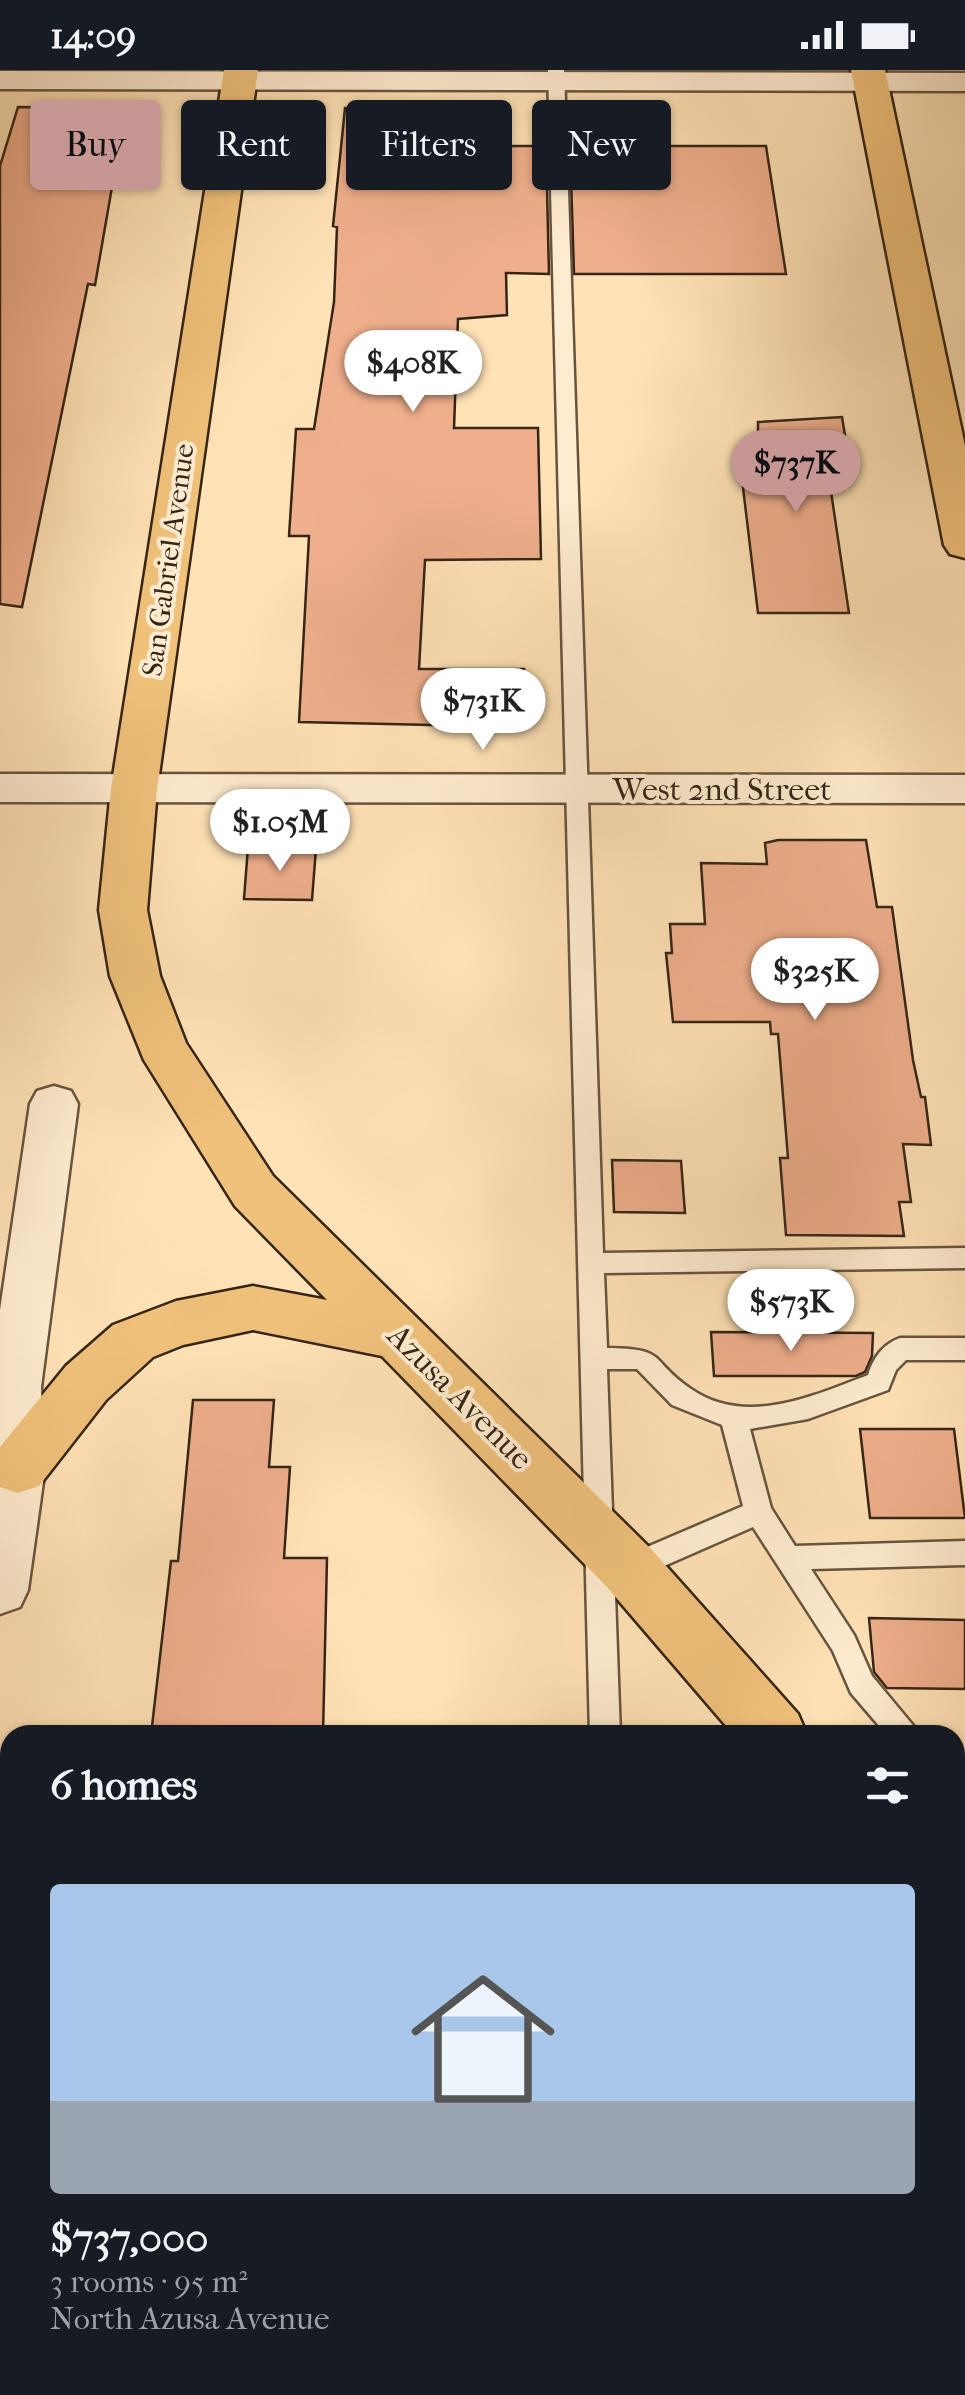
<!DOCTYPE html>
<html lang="en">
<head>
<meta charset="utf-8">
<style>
	:root { --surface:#171b24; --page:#242831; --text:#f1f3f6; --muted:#9ea1a6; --line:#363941; --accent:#c59692 }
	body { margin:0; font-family:"IM FELL French Canon",serif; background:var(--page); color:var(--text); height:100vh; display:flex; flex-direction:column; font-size:38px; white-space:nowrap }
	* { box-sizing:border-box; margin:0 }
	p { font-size:32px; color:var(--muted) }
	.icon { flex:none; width:55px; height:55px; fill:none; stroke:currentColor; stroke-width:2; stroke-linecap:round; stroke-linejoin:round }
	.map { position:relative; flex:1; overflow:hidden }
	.side { position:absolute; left:0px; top:1655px; width:965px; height:670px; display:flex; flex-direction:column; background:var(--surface); border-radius:30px 30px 0 0; box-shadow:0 2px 8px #0004 }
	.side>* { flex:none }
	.guide { position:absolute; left:30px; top:30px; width:905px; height:90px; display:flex; gap:20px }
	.price { position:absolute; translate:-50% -85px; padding:0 22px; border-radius:35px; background:#fff; color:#222; font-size:32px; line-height:65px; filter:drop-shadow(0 2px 5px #0008) }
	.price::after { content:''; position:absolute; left:50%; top:60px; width:30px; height:22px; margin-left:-15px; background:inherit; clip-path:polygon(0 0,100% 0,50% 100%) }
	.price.current { background:var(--accent); color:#111 }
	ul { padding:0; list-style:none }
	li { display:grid; align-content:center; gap:20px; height:530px; padding:0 50px }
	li+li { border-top:2px solid var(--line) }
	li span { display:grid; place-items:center; height:310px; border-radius:10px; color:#555 }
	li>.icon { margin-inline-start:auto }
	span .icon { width:180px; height:180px; fill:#fffc; stroke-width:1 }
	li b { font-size:42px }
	h2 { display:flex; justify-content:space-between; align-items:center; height:120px; padding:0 50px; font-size:42px }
	.pill { padding:0 35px; border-radius:10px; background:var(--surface); box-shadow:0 2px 8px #0004; font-size:35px; line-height:90px }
	.pill.current { background:var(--accent); color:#111 }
	.status { display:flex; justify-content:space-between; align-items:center; height:70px; padding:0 50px; background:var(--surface); direction:ltr }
	.status svg { height:28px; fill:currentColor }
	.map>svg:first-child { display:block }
</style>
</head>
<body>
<div class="status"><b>14:09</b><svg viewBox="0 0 49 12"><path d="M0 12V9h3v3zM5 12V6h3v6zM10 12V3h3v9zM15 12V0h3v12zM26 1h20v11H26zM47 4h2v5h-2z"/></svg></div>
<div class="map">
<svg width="965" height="2325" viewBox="0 0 965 2325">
	<rect width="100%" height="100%" fill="#ffe2b6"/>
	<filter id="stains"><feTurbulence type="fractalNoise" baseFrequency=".002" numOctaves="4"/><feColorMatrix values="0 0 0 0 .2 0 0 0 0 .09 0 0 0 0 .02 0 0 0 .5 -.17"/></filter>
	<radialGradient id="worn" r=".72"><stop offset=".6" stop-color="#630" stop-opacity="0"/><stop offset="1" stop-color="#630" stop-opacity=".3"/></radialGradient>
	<path fill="#efaf8c" stroke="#342517" stroke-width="2.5" d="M18 37 121 38 118 48H124L95 215 88 214 22 537 0 534V96Z
		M345 38 485 39 484 76H546L549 204 506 203 507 245 458 249 454 358H538L541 489 425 490 419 599H524V657L299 652 309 466H289L296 359H314L334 232 337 157 333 156Z
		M570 76H766L786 204H574Z
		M842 347 852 408H829L849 543H758L739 384H758V352Z
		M778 770H866L877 837H892L913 990 921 1027H925L931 1075 903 1074 911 1132H899L904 1166 786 1165 780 1088H788L778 964H771L770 952H673L666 883H672L670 854H705L701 793 767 794 765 773Z
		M248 777 316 778 312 830 244 829Z
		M612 1090 681 1091 685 1143 614 1142Z
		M711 1262 873 1263 872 1286 865 1302 856 1306H714Z
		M193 1330H274L269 1397H290L284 1488H327L323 1665H151L171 1491H178Z
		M860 1359H954L965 1448H870Z
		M869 1548 965 1550V1619L887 1618 874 1602Z"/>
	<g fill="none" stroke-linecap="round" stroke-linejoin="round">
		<defs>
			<path id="lane" d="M548 0H564L603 1183 965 1178V1198L604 1203 607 1278C670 1279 647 1289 691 1319 746 1357 813 1326 868 1305 873 1288 883 1274 900 1268H965V1290H906L896 1300 888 1320 808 1349 750 1359 771 1438 795 1476 965 1471V1495L811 1499 854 1565 872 1606 921 1665H887L851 1623 833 1581 753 1457 639 1507 629 1510 619 1507 615 1498 619 1489 743 1436 722 1355 672 1335 637 1299H607L620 1665H590Z
				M955 1706 965 1710V1745L955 1741Z
				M965 1799V1831L955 1835V1802Z
				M955 2298 965 2302V2325H938L937 2315H955Z
				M608 2315H642V2325H608Z"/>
			<path id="street" d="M0 1 965 3V21L0 19Z
				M0 704 965 705V733L0 732Z
				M54 1016 71 1021 78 1034 41 1317 45 1398 28 1520 20 1537 0 1544V1240L30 1034 37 1021Z"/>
			<path id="primary" d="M224 0H258L157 719 147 840 160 906 186 973 273 1106 651 1479 798 1644 807 1665H734L607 1517 382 1286 253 1260 183 1275 153 1287 106 1330 39 1416 18 1423 0 1417V1377L66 1296 113 1255 176 1231 253 1216 327 1230 235 1136 144 990 110 906 99 840 111 719Z
				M851 0H885L965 376V488L950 484 944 475Z
				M955 1848 965 1852V1926L955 1922Z"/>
		</defs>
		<use href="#lane" stroke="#67543f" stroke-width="5"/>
		<use href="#street" stroke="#67543f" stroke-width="5"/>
		<use href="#primary" stroke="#342517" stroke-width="5"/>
		<use href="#lane" fill="#ffecd0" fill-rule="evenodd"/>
		<use href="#street" fill="#ffecd0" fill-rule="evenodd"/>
		<use href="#primary" fill="#f0c17b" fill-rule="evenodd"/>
	</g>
	<g text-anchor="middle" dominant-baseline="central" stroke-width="8" stroke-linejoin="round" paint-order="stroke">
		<g font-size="28" fill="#342517" stroke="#ffecd0">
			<text transform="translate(168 490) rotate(-82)">San Gabriel Avenue</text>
		</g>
		<g font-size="32" fill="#342517" stroke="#ffecd0">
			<text x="722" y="719">West 2nd Street</text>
			<text transform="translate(460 1327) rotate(45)">Azusa Avenue</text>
		</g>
	</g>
	<rect width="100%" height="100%" filter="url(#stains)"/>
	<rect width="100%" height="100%" fill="url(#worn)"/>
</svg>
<b class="price" style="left:413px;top:345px">$408K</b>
<b class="price current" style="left:796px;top:445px">$737K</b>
<b class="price" style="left:483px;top:683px">$731K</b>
<b class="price" style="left:280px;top:804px">$1.05M</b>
<b class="price" style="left:815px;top:953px">$325K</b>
<b class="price" style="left:791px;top:1284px">$573K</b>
<div class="guide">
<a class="pill current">Buy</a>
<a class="pill">Rent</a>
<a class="pill">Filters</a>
<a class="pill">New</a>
</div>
<section class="side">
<h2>6 homes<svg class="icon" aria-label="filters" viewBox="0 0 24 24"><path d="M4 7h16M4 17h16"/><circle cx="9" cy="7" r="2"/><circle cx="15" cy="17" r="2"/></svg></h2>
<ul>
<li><span style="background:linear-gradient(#a9c7e8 70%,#9aa5b1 0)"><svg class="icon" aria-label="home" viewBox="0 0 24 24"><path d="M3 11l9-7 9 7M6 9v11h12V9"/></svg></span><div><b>$737,000</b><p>3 rooms · 95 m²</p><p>North Azusa Avenue</p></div></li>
</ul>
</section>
</div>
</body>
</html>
